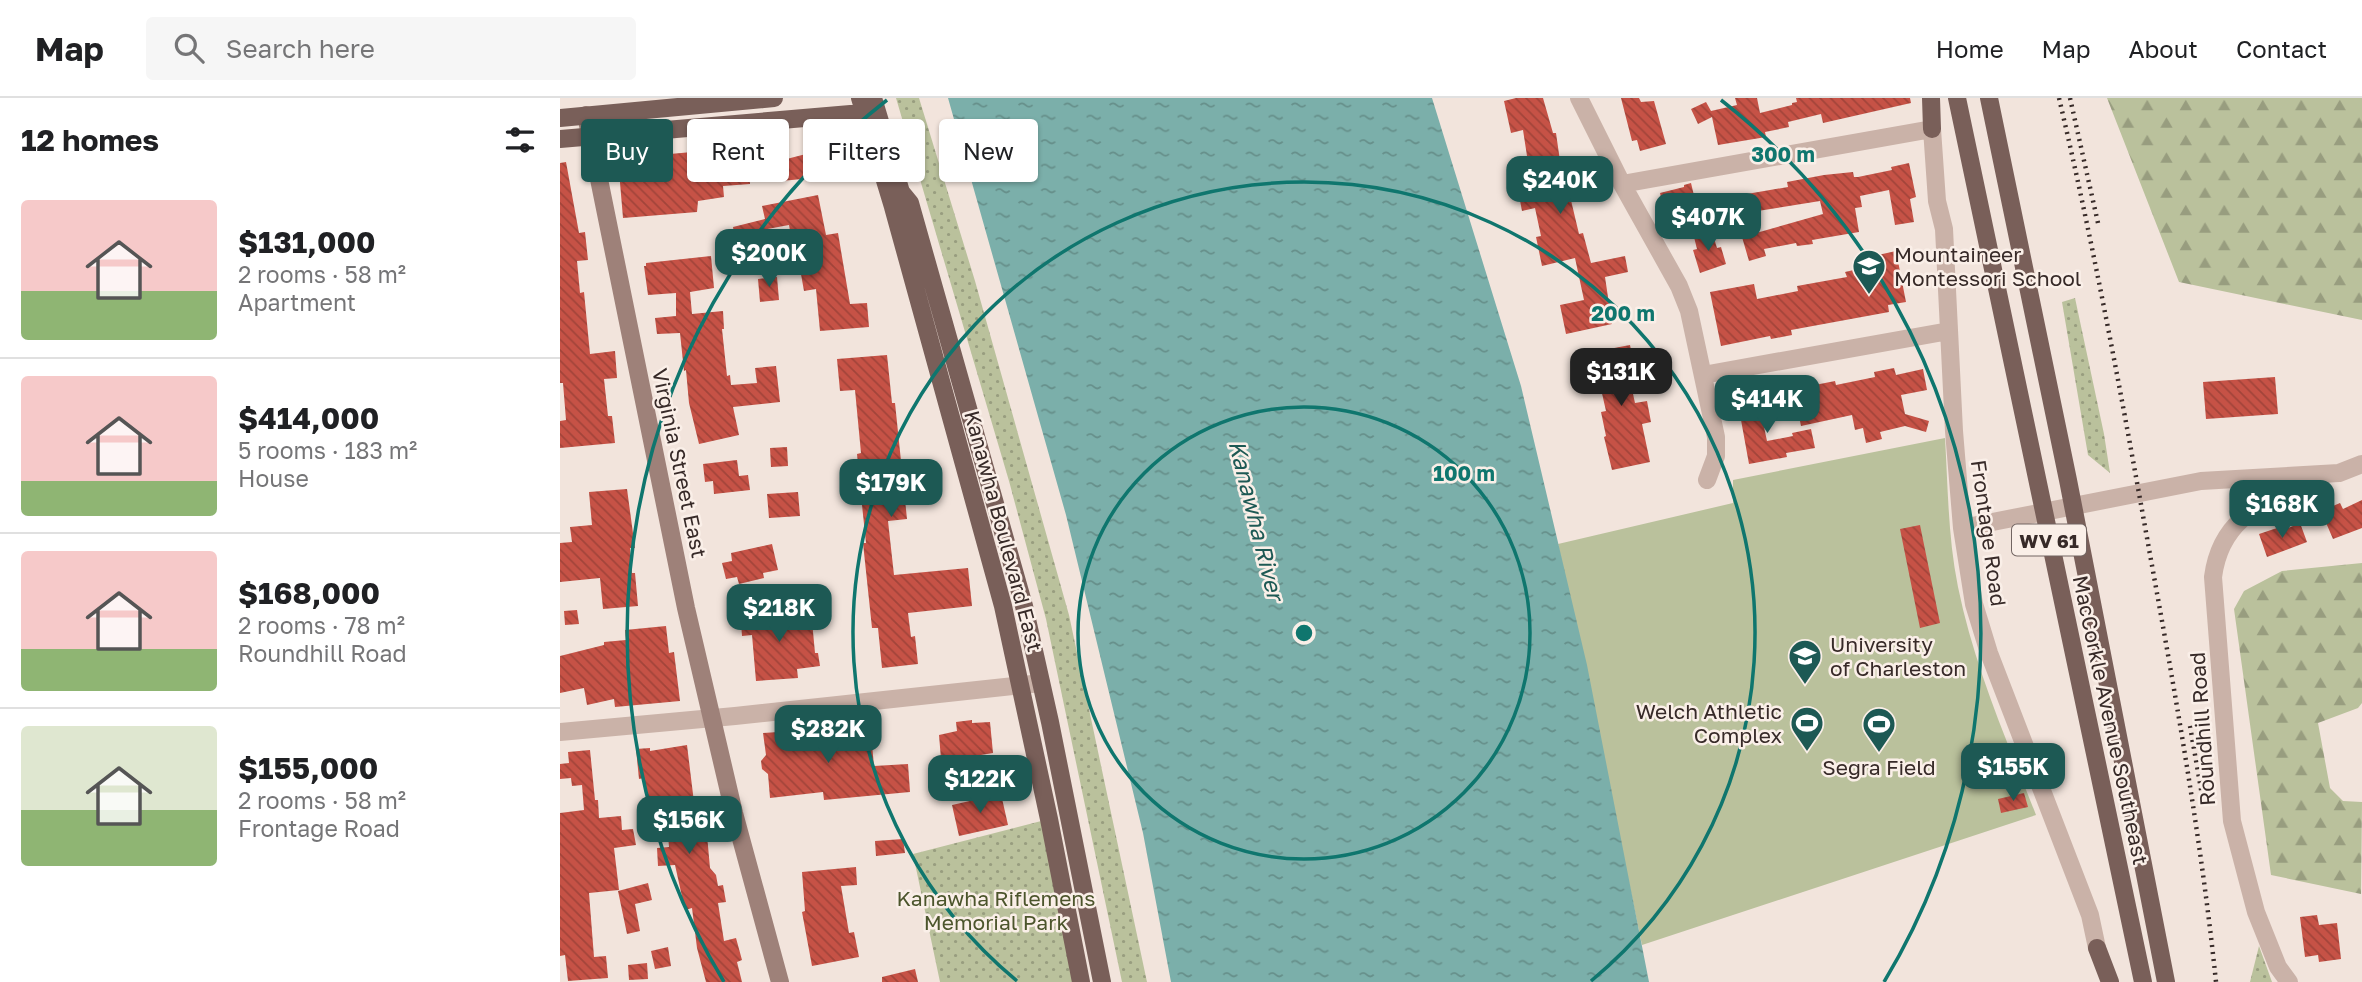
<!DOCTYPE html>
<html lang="en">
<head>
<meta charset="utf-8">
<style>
	:root { --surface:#fff; --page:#f6f6f6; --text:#202124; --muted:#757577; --line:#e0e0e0; --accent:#1d5954 }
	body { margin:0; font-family:"Golos Text",sans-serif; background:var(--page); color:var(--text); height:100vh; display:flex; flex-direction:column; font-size:26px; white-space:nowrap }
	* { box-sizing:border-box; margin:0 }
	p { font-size:23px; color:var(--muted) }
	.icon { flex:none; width:38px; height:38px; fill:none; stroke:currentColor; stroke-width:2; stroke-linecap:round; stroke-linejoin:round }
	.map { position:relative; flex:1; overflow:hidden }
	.drawer { display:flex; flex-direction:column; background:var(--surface); width:560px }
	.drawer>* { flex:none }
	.hud { position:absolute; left:21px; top:21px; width:665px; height:63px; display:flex; gap:14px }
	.price { position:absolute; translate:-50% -60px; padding:0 16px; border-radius:14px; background:var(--accent); color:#fff; font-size:23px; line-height:46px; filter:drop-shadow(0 2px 4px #0008) }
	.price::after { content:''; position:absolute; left:50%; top:42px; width:21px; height:16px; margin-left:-10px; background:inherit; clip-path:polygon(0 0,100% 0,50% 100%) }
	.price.on { background:#222; color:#fff }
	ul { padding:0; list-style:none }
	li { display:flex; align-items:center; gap:21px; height:175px; padding:0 21px }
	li+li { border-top:2px solid var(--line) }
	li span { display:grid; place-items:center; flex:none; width:196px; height:140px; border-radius:7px; color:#555 }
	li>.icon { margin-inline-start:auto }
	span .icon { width:84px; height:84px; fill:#fffc; stroke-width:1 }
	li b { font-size:30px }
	h2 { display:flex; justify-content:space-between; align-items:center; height:84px; padding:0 21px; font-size:30px }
	.pill { padding:0 24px; border-radius:7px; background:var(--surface); box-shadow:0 2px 5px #0004; font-size:24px; line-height:63px }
	.pill.on { background:var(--accent); color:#fff }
	header { display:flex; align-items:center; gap:42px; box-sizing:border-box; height:98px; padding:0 35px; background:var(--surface); border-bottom:2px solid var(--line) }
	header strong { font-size:33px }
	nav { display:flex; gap:38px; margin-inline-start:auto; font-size:24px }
	.search { width:490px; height:63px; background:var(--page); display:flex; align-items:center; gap:18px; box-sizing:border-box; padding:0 24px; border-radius:7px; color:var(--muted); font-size:26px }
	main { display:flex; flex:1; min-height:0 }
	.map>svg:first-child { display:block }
</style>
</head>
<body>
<header>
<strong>Map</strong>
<div class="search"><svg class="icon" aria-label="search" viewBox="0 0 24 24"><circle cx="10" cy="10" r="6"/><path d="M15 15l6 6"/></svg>Search here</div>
<nav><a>Home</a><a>Map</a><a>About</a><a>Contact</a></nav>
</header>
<main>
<section class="drawer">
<h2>12 homes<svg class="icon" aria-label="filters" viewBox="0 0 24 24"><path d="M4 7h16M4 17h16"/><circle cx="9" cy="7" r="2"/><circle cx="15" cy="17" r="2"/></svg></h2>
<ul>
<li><span style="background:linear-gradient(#f6c9c9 65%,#8fb573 0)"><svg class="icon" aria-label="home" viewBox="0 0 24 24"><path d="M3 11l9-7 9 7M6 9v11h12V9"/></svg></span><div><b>$131,000</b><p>2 rooms · 58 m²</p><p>Apartment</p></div></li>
<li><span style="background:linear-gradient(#f6c9c9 75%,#8fb573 0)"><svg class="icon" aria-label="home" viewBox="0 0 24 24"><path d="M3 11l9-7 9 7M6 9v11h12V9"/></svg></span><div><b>$414,000</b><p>5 rooms · 183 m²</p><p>House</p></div></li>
<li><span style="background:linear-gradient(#f6c9c9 70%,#8fb573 0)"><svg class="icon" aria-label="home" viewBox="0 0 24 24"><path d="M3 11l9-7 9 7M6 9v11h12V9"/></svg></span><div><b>$168,000</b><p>2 rooms · 78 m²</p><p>Roundhill Road</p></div></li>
<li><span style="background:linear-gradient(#dfe7d0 60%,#8fb573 0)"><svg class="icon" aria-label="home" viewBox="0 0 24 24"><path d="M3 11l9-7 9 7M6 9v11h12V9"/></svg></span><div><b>$155,000</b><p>2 rooms · 58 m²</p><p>Frontage Road</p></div></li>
</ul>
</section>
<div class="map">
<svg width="1802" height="884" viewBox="0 0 1802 884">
	<defs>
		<pattern id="green-dots" width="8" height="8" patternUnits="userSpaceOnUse" patternTransform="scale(1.75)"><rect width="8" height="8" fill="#bac19c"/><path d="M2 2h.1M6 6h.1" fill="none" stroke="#989d7f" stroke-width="1.8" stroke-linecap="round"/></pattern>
		<pattern id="forest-firs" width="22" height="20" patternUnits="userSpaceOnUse" patternTransform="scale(1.75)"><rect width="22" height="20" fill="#bac19c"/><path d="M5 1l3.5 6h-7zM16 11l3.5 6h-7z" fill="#989d7f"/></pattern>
		<pattern id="water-ripples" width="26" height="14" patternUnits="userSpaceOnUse" patternTransform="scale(1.75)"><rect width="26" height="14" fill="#7bafaa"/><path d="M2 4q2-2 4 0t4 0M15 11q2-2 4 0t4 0" fill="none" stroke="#668f8a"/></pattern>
		<pattern id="building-back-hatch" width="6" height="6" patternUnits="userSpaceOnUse" patternTransform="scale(1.75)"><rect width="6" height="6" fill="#c65246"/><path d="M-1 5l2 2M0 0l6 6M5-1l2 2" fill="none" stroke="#a2443a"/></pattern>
	</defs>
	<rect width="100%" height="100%" fill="#f2e4dc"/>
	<path fill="url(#green-dots)" d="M336 0H359L415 183 509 517 587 884H562L486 521 449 383Z
		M1515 200 1544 336 1550 375 1528 357 1502 204Z
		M489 721 521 884H380L353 756Z
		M1699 848 1712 884H1690Z"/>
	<path fill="url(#forest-firs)" d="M1547 0H1802V222L1619 184Z
		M1802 465V605L1798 610 1758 625 1770 690 1783 703 1802 704 1801 796 1711 777 1674 511 1684 493 1722 473Z"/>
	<path fill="#bac19c" d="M1385 340C1388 390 1388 440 1398 489 1414 568 1447 643 1476 717L1082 847 998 446 1173 405V382Z"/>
	<path fill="url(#water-ripples)" d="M388 0H872L961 288 1027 567 1089 884H611L583 735 506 417Z"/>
	<path fill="url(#building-back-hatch)" d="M956 0H983L993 35H996L1002 77H1005L1019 136 1023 135 1031 165 1065 158 1068 174 1045 179 1052 226 1006 236 1000 207 1024 202 1015 160 982 168 976 139 981 138 975 110 962 113 957 87 971 84 963 32 951 35 944 3Z
		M1061 0H1079L1081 4 1094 3 1106 46 1080 53 1077 42 1072 43Z
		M1175 0H1197L1200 15 1232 7V5L1237 4 1236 0H1350L1351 5 1263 25 1261 16 1228 24 1229 29 1205 34 1206 39 1158 47 1152 19 1138 26 1131 11 1146 4 1151 13 1177 7Z
		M132 54 134 68 169 64 168 58 188 57 190 86 163 88 164 99 138 103 137 114 63 120 58 61 79 60V63L97 82 111 61 110 56Z
		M246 56 253 80 221 83 215 64Z
		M6 64 19 135 25 134 28 162 17 163 20 195 24 194 30 256 55 253 57 280 44 281 48 318H52L55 345 0 350V323L6 322 3 285H0V65Z
		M1349 65 1356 99 1350 101 1354 124 1335 127 1329 92 1300 98 1302 109 1295 110 1299 134 1252 142 1253 146 1237 148 1236 145 1204 151 1206 158 1189 163 1182 139 1263 116 1260 103 1185 115 1181 97 1228 89 1227 84 1264 77 1293 74 1294 79H1298L1332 72 1331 69Z
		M1131 85 1137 110 1106 118 1100 95 1124 89V87Z
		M258 97 266 137 278 135 290 206 307 205 309 229 260 233 256 191 244 193 239 165H236L229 127 191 134 193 142 189 143 195 161 180 165 173 129 205 121 202 108Z
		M1152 134 1157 150 1161 149 1166 166 1140 175 1133 152 1137 151 1134 139Z
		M1336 153 1346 204 1328 207 1329 214 1231 232 1232 237 1211 241 1210 238 1161 248 1150 194 1194 186 1197 201 1238 193 1237 188 1287 179 1285 174 1298 171 1299 177 1321 173 1318 157Z
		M151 158 154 190 130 194 132 216 163 213 164 231H162L167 278 170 277 171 287 197 285 195 270 216 268 220 304 173 309 179 337 139 346 129 305 126 272 124 273 120 235 97 236 95 220 116 218V195L88 197 84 168H86V165Z
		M217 179 219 202 200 204 198 181Z
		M1070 247 1076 276 1069 278 1075 305 1087 303 1091 324 1082 326 1090 364 1052 372 1044 339 1046 338 1041 314 1046 313 1036 269 1032 270 1028 255Z
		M327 257 332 305H335L347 421 328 423 334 477 408 470 412 508 348 515 351 539 355 538 358 566 322 570 318 530H312L303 445H306L302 407 315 406 312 374 299 376 297 356 301 355 295 292 280 293 277 261Z
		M1334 270 1336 277 1363 271 1367 292 1341 297 1345 316 1369 323 1366 334 1345 328 1320 334 1322 341 1306 345 1303 330 1295 332 1292 317 1241 328 1236 303 1253 300 1250 288 1275 283 1276 287 1315 279 1314 274Z
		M1715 279 1718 316 1646 321 1643 284Z
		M1197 296 1207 343 1233 338 1232 335 1251 331 1255 350 1226 355 1227 359 1189 366 1177 300Z
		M227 349 228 368 211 369 210 350Z
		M177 362 179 378 188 377 190 392 154 396 153 383 145 384 143 366Z
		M67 391 75 450H70L72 475H75L78 508 43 511 40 480 0 484V445L12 444 10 429 32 427 29 394Z
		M238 394 240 418 209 420 207 396Z
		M1802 402V430L1773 441 1761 413 1780 405 1783 411Z
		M1740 425 1747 444 1707 459 1699 436 1717 430 1719 434Z
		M1360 427 1380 525 1360 530 1340 431Z
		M212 446 218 472 203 475 204 480 179 486 177 479 166 481 162 465 172 463 171 455Z
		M224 509 225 526 252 523 255 555H258L260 568 237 571 238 580 196 583 192 537 182 538 180 512Z
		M17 512 19 526 5 527 4 513Z
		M106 528 109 555 114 554 120 603 55 609 54 601 27 607 24 590 0 595V558L44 547V544L66 542 65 532Z
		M412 622V625L430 624 433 655 421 657 415 664 408 665 402 659 381 661 379 637 397 633 396 624Z
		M283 626 284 638 311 636 314 668 348 666 350 694 264 702 263 694 210 700 208 676 202 671 201 663 206 657 203 635 266 631 265 628Z
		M127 647 138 737H147L150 770 156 777 158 788 163 787 166 804 158 805 164 843 176 840 182 862 177 864 182 884H146L137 850 132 810 125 812 115 767 98 768 97 750 109 749 107 725 90 727 84 680 79 681 76 651 90 650V653Z
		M30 652 35 702H38L39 720 61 718 62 732 73 731 76 747 54 750 59 792 29 795 34 859 46 858 48 880 8 883 5 857 0 858V715L24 712 22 687 12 688 11 680 0 681V666L9 665 8 654Z
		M1464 695 1468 709 1441 715 1438 701Z
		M441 696 448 727 399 738 392 707Z
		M343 741 345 755 316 758 315 743Z
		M296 769 297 787 281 788 289 835 294 834 299 859 252 868 242 814 245 813 242 774Z
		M88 785 92 802 75 806 80 833 67 836 58 793Z
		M1757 817 1759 827 1777 825 1781 861 1759 864 1758 857 1745 859 1740 819Z
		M108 849 111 868 95 871 91 853Z
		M87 865 88 881 69 882 68 867Z
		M355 871 358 884H322V879Z"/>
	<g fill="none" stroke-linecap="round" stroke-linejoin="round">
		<path stroke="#cab2a8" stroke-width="18" d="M1019 0 1062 86 1119 188 1129 213 1156 339V358L1147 382
			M1372 31 1377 103 1384 131 1394 333 1402 430 1414 506 1429 555 1530 817 1537 850
			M1062 86 1372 31
			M1143 277 1389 233
			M1706 380C1705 387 1704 395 1701 401 1696 409 1688 415 1682 421 1664 437 1656 456 1653 479L1672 723 1696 814 1718 869 1729 884
			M1402 430 1641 383 1779 375 1802 366
			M0 634 175 618 481 585"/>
		<path stroke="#9e8179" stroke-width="18" d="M26 17 126 510 174 715 220 884"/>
		<path stroke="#795f59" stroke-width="18" d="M300 0 333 109 443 508 489 721 521 884
			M313 0 341 94 350 105 464 508 490 624 542 884
			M1371 0 1372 31
			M1397 0 1583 884
			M1429 0 1508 382 1606 884
			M0 20 214 0
			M0 41 314 14
			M1537 850 1550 884"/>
		<path stroke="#372a28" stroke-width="4.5" stroke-dasharray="2 5" stroke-linecap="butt" d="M1499 0C1534 149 1562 300 1589 451 1615 594 1641 739 1656 884
			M1510 0 1538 125
			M1630 628 1642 697"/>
	</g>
	<g fill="none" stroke="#0f766e" stroke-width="3.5">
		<circle cx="744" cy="535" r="226"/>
		<path d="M457 883A451 451 0 1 1 1031 883"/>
		<path d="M164 884A677 677 0 0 1 327 2M1161 2A677 677 0 0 1 1324 884"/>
	</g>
	<defs>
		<symbol id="school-pin" viewBox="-11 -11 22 30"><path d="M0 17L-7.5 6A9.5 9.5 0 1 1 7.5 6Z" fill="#1d5954" stroke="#faefe8"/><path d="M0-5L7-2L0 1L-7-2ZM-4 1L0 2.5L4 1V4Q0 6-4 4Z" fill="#fff"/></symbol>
		<symbol id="university-pin" viewBox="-11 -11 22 30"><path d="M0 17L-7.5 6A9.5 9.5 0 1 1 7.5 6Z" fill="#1d5954" stroke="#faefe8"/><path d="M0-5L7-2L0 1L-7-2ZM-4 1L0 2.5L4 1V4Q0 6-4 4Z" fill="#fff"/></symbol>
		<symbol id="stadium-pin" viewBox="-11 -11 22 30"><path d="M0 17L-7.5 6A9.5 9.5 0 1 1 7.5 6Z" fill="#1d5954" stroke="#faefe8"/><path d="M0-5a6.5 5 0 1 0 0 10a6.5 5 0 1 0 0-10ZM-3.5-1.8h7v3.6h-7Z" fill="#fff"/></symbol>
	</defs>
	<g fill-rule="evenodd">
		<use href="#school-pin" x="1290" y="149" width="38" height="52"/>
		<use href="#university-pin" x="1226" y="539" width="38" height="52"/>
		<use href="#stadium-pin" x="1228" y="606" width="38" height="52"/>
		<use href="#stadium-pin" x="1300" y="607" width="38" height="52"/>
	</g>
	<g text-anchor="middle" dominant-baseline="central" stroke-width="5" stroke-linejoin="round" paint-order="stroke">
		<rect fill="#faefe8" stroke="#726562" stroke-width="2" x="1452" y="426.5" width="74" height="31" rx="5"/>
		<g font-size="19" font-weight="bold" fill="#372a28">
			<text x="1489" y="442">WV 61</text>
		</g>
		<g font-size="21" fill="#372a28" stroke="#faefe8" text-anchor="start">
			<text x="1334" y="156">Mountaineer<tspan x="1334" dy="24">Montessori School</tspan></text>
			<text x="1270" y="546">University<tspan x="1270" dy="24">of Charleston</tspan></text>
			<text x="1222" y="613" text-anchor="end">Welch Athletic<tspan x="1222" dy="24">Complex</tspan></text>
			<text x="1319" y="669" text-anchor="middle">Segra Field</text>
		</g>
		<g font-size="21" fill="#372a28" stroke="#faefe8">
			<text transform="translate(120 365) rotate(78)">Virginia Street East</text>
			<text transform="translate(444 433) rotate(75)">Kanawha Boulevard East</text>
			<text transform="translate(1429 435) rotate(82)">Frontage Road</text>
			<text transform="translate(1551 622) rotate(78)">MacCorkle Avenue Southeast</text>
			<text transform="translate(1642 631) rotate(-94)">Roundhill Road</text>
		</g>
		<g font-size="21" fill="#4c552c" stroke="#faefe8">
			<text x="436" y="800">Kanawha Riflemens<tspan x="436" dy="24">Memorial Park</tspan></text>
		</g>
		<g font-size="23" font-style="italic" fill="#1d5954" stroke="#faefe8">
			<text transform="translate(697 422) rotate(76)">Kanawha River</text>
		</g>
	</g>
	<circle cx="744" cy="535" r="10" fill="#0f766e" stroke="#faefe8" stroke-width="3.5"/>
	<g font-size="21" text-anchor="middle" font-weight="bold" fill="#0f766e" stroke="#faefe8" stroke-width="5" stroke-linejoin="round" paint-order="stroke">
		<text x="1223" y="64">300 m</text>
		<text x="1063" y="223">200 m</text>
		<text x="904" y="383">100 m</text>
	</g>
</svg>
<b class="price" style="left:1000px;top:118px">$240K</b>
<b class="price" style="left:1148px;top:155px">$407K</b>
<b class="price" style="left:209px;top:191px">$200K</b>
<b class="price on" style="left:1061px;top:310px">$131K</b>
<b class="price" style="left:1207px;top:337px">$414K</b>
<b class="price" style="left:331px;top:421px">$179K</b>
<b class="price" style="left:1722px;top:442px">$168K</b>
<b class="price" style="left:219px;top:546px">$218K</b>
<b class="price" style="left:268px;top:667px">$282K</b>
<b class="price" style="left:1453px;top:705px">$155K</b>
<b class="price" style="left:420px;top:717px">$122K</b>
<b class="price" style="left:129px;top:758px">$156K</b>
<div class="hud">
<a class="pill on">Buy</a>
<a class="pill">Rent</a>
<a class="pill">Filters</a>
<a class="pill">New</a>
</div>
</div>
</main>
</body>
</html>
